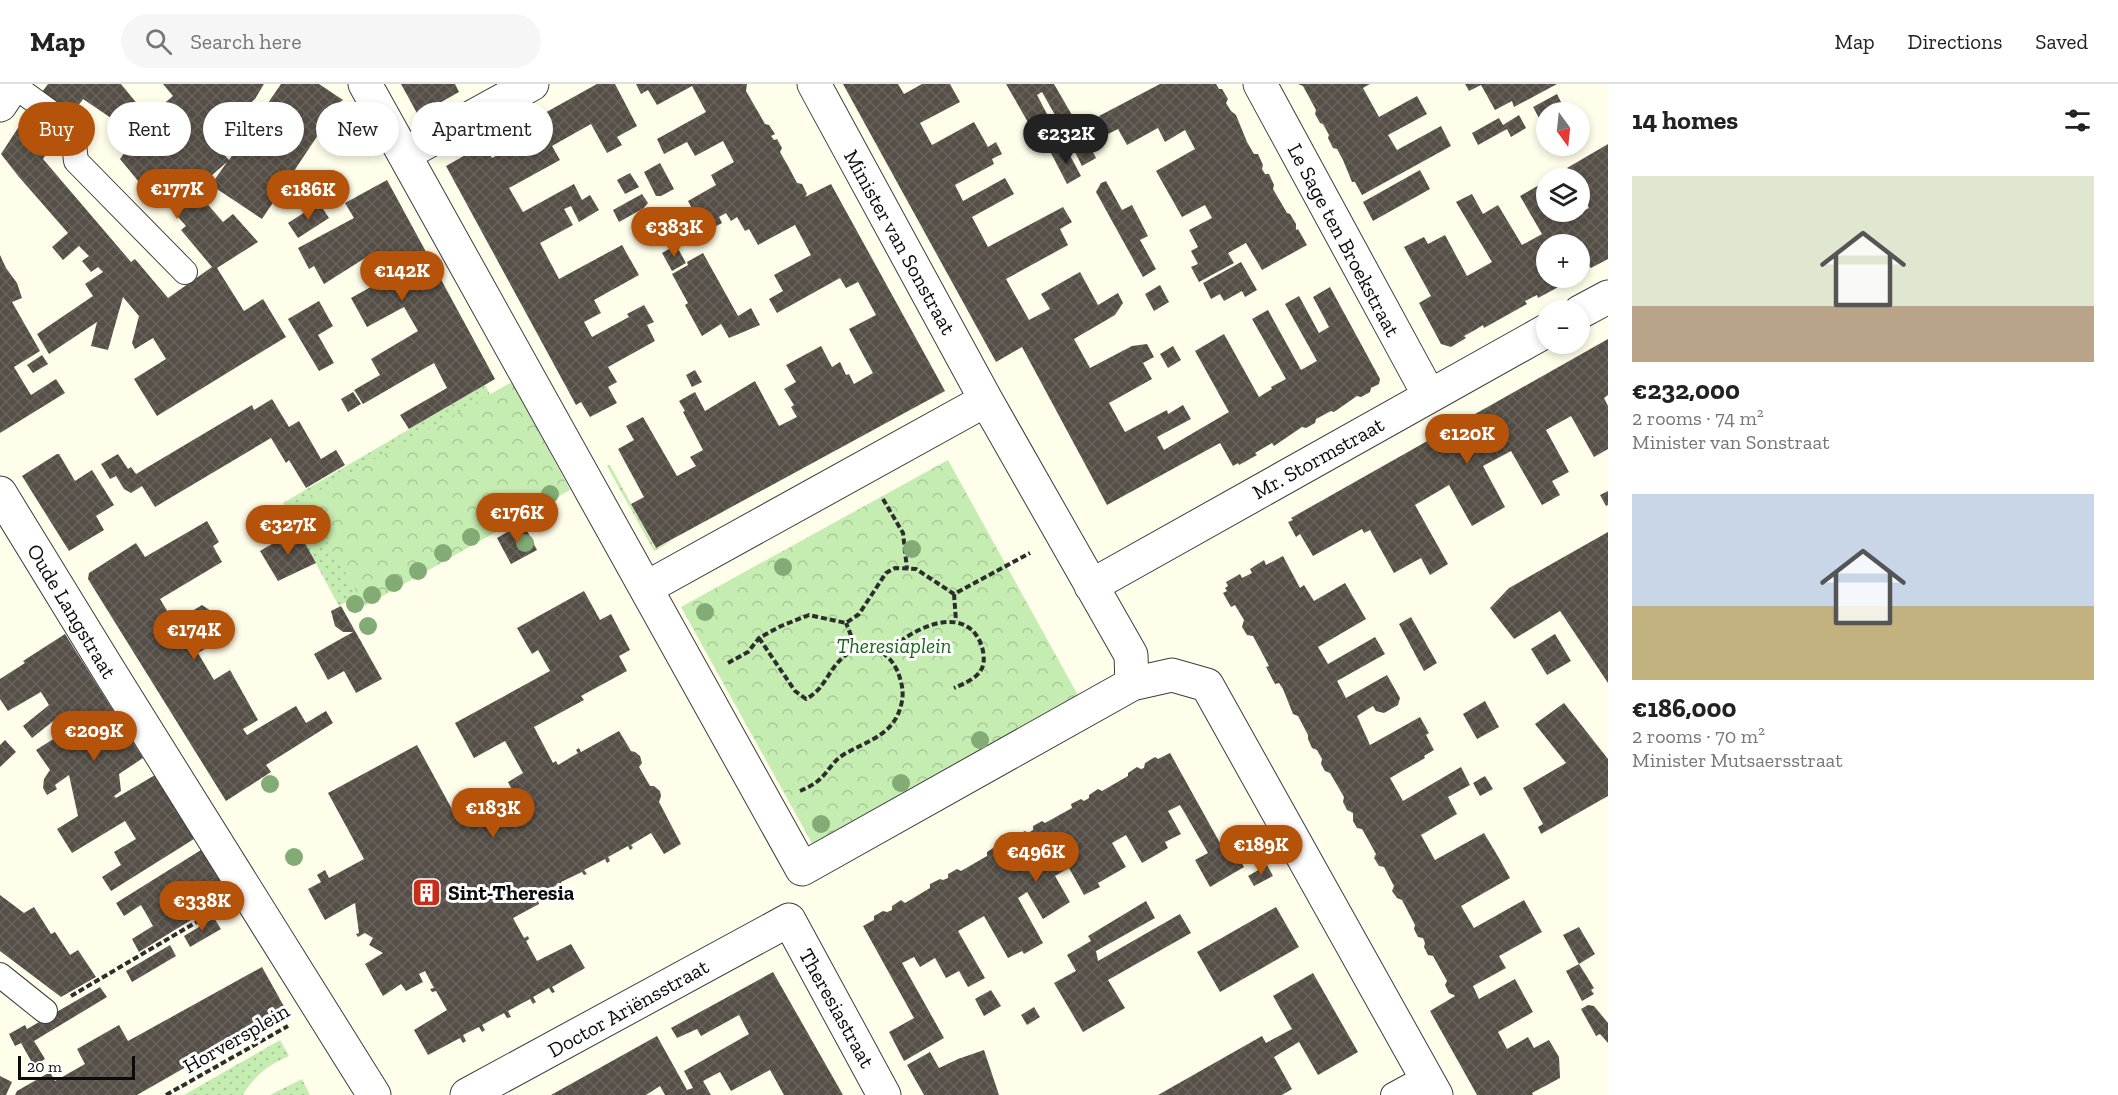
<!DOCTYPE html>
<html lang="en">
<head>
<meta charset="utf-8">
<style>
	:root { --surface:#fff; --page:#f6f6f6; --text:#222; --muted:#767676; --line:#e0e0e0; --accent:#b45309 }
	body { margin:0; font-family:"Zilla Slab",serif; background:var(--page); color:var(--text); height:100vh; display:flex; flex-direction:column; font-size:22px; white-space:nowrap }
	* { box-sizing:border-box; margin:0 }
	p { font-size:20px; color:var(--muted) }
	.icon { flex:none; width:33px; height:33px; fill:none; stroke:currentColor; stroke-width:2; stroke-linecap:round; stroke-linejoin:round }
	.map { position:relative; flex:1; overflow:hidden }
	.panel { display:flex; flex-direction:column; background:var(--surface); width:510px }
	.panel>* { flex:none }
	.top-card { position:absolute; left:18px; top:18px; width:570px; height:54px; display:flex; gap:12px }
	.needle { width:39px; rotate:165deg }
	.fabs { position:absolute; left:1536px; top:18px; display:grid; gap:12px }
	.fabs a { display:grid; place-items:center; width:54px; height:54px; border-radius:50%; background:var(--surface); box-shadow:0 3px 9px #0003; font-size:30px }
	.scale { position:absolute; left:18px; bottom:15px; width:117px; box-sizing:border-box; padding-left:6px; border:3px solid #0b0b0b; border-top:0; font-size:16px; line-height:21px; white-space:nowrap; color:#0b0b0b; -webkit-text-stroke:4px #fff; paint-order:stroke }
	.price { position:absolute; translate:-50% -51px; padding:0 14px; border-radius:21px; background:var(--accent); color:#fff; font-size:20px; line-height:39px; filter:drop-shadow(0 2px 3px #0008) }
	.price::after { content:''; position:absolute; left:50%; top:36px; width:18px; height:14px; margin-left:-9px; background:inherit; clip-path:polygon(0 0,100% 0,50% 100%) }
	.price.current { background:#222; color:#fff }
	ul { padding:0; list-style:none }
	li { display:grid; align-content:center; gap:12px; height:318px; padding:0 24px }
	li span { display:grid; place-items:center; height:186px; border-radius:0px; color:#555 }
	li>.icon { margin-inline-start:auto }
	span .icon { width:108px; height:108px; fill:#fffc; stroke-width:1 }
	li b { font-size:26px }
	h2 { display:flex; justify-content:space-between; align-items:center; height:72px; padding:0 24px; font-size:26px }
	.chip { padding:0 21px; border-radius:27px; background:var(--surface); box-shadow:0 3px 9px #0003; font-size:21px; line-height:54px }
	.chip.current { background:var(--accent); color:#fff }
	header { display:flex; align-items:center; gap:36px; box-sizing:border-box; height:84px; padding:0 30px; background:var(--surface); border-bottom:2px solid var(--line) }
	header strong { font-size:28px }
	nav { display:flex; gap:33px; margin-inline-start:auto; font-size:21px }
	.search { width:420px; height:54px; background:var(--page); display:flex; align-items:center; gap:15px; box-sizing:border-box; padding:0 21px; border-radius:33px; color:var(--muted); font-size:22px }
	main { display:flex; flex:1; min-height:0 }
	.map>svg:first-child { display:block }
</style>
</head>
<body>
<header>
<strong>Map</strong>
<div class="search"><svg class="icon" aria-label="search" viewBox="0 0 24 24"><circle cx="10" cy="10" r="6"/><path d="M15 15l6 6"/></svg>Search here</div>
<nav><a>Map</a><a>Directions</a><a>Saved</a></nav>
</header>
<main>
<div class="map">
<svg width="1608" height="1011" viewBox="0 0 1608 1011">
	<defs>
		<pattern id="grass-dots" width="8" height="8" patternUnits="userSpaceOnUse" patternTransform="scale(1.5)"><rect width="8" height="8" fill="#c5ecb1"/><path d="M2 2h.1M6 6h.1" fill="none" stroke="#a8c997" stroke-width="1.8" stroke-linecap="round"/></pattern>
		<pattern id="park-crowns" width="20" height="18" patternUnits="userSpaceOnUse" patternTransform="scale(1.5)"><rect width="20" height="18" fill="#c5ecb1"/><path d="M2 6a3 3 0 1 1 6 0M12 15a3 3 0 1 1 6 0" fill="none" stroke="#a8c997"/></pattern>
		<pattern id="building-cross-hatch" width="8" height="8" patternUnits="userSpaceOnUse" patternTransform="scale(1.5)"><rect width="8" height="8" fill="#554f47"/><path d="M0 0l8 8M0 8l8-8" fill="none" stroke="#68645d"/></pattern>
	</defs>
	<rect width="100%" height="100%" fill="#fffeea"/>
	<path fill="url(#grass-dots)" d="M485 301 509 346 389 495 339 522 283 419Z
		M610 381 655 464 674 456 654 467 607 382Z
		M280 956 289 972C268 981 254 992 243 1011H184Z
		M302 995 310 1011H270Z"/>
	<path fill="url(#park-crowns)" d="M512 298 570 406 365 522 302 416Z
		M948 376 1080 615 813 761 681 523Z"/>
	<path fill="url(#building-cross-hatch)" d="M48 0H121L148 33 173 12 163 0H264L255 15 210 54 229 76 281 0H319L343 16 340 18 262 135 211 101 227 78 195 106 223 138 233 130 258 158 217 184 244 227 263 215 286 253 157 332 134 295 166 275 153 254 135 265 132 259 139 232 123 213 108 266 91 262 97 238 49 270 37 250 93 212 85 200 103 188 98 183 91 188 82 177 89 172 79 162 63 176 52 163 68 149 19 93 1 70 31 24 62 45 43 75 131 178 135 175 168 214 212 183 181 146 186 142 153 105 148 109 120 75 132 58 111 34 83 15 73 29 42 8Z
		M401 0H455L459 8 418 31Z
		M597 0H615L637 42 617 53 622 61 607 69 591 40 552 62 560 76 509 104 523 128 574 100 582 116 590 111 599 126 579 138 571 122 564 125 573 141 540 159 559 195 622 161 639 191 594 216 601 229 584 238 592 253 629 233 627 230 644 221 654 238 647 241 655 257 608 283 617 298 608 303 617 319 590 333 581 318 576 321 446 82 485 60 492 74 549 44 541 31Z
		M636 0H747L746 7 765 40 769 41 775 50 771 52 774 56 777 55 782 64 780 68 788 82 797 99 802 100 807 110 805 113 831 100 945 307 656 464 631 420 644 413 618 365 634 356 626 342 643 333 677 392 696 382 690 373 703 366 683 328 685 327 679 317 695 308 705 327 755 297 779 342 797 333 791 323 794 321 784 305 796 298 786 281 821 262 832 283 840 278 846 291 849 290 854 300 873 289 849 245 876 231 858 198 846 204 840 194 777 229 769 215 783 207 774 191 811 171 795 141 758 161 749 145 745 147 737 133 731 137 726 129 719 133 722 139 699 151 691 135 696 132 688 117 716 101 711 91 734 78 723 57 695 72 687 58 664 70 657 55 706 28 692 2 657 21 648 6 641 10Z
		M843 0H898L904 10 922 0H950L960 18 920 39 932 61 974 38 988 63 996 58 1002 70 992 75 994 80 955 101 963 117 1005 94 1014 110 972 133 988 163 1063 123 1072 138 1060 145 1068 161 1006 195 1029 236 1050 225 1041 210 1080 188 1098 221 1118 209 1123 219 1115 231 1074 255 1090 284 1132 262 1147 260 1154 273 1143 279 1152 295 1109 319 1125 348 1167 326 1168 330 1183 321 1191 335 1157 353 1164 366 1229 328 1195 267 1224 250 1259 313 1272 305 1271 303 1286 295 1252 235 1268 226 1301 286 1317 277 1285 220 1299 212 1319 249 1329 243 1313 213 1330 203 1380 295 1379 300 1371 304 1370 308 1361 313 1357 312 1334 328 1331 327 1316 335 1315 339 1306 344 1302 343 1274 362 1272 359 1255 369 1257 371 1239 381 1238 379 1233 382 1220 359 1107 421 1022 263 996 278Z
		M1006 0H1054L1072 31 1059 38 1042 8 1037 11 1047 30 1029 40Z
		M1160 0H1216L1219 5H1222L1228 15 1226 19 1231 27 1236 31 1247 58 1254 70H1258L1263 81 1262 85 1265 90H1269L1274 101 1273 105 1287 129 1290 130 1296 140V146L1298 145 1307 161 1262 186 1246 159 1228 169 1234 179 1199 198 1191 183 1198 180 1191 167 1198 163 1189 146 1212 134 1205 121 1182 133 1156 87 1195 65 1185 46 1165 58 1158 44 1127 61 1118 45 1108 50 1099 32Z
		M1298 0H1370L1363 4 1379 33 1417 12 1427 30 1388 51 1397 66 1441 42 1451 62 1362 111 1355 98H1352L1343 76 1337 65 1333 64 1328 54 1329 51 1323 40 1320 39 1315 30 1316 26 1303 2Z
		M1465 0H1557L1514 23 1512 17 1495 26 1481 1 1469 7Z
		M1557 10 1563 22 1539 34 1533 23Z
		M1519 31 1526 44 1511 53 1507 45 1478 61 1472 49 1499 34 1503 41Z
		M1051 37 1060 53 1043 63 1034 46Z
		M1608 60V175L1591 184 1589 182 1580 187V160H1546V194H1575L1538 214 1537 211 1525 217 1527 220 1484 244 1483 241 1475 246 1464 252 1466 254 1451 263 1441 260 1419 219 1431 212 1404 163 1424 153 1428 160 1445 151 1467 192 1492 178 1456 118 1472 110 1483 130 1498 121 1522 161 1542 150 1520 112 1546 97V128H1571L1574 132 1589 124 1580 107V94H1573L1567 84Z
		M1089 61 1096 74 1082 82 1075 68Z
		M1065 62 1081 92 1067 100 1051 69Z
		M660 79 674 105 661 112H656L644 88Z
		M1420 86 1430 105 1373 137 1363 118Z
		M630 89 639 103 625 110 617 96Z
		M387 96 495 295 409 345 400 331 447 304 434 279 363 320 354 306 380 291 371 275 418 247 404 223 367 243 351 214 387 194 373 169 324 200 314 182 309 185 298 164 354 134 345 119Z
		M1106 97 1122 126 1132 121 1148 152 1140 156 1156 185 1143 193 1096 108 1101 99Z
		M642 110 648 119 644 124 619 138 613 126Z
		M319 119 329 134 298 154 288 139Z
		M676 161 686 179 672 187 662 169Z
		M703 169 738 232 751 224 760 241 729 254 721 240 702 252 685 221 688 219 672 190 688 181 687 178Z
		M0 171 6 184 17 199 22 214 12 218 40 267 14 283 31 311 56 295 65 309 0 349Z
		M1241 178 1257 206 1245 213 1242 207 1224 217 1220 210 1211 215 1203 199Z
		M1160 201 1169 218 1154 227 1145 210Z
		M319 217 333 242 318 251 334 279 319 287 288 235Z
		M1608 255V311L1604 314 1608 322V365L1594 373 1571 332 1546 346 1569 388 1552 397 1560 411 1542 421 1511 367 1483 382 1505 423 1472 442 1449 401 1415 421 1448 480 1430 491 1421 474 1394 489 1370 446 1364 449 1362 445 1313 472 1300 450 1296 453 1288 438 1293 436 1291 434Z
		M1173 262 1181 276 1168 284 1160 270Z
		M42 271 48 280 33 289 27 281Z
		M695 286 702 298 692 303 686 291Z
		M353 308 361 320 348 328 341 315Z
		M272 315 289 343 299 337 321 375 336 366 345 381 306 404 289 376 286 379 271 354 155 423 142 402 131 409 124 405 116 392 110 395 101 380 118 370 128 385 131 383 136 390 252 321 254 326Z
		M57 370H59L75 397 92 386 114 421 96 432 104 446 69 467 22 392Z
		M1608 407V421L1606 422 1600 411Z
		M207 437 219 458 213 462 222 478 160 515 174 538 202 521 217 531 229 551 198 569 214 596 230 586 258 636 243 645 247 651 296 622 306 639 326 627 333 639 266 681 271 688 226 717 88 495 89 489 136 459 145 473Z
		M523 439 537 466 511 480 497 454Z
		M297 445 316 479 278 497 260 467Z
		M1608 448V599L1560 527 1514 555 1490 524 1509 504Z
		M1283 472 1300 504 1304 501 1314 517 1345 499 1366 535 1318 563 1328 580 1375 553 1385 570 1337 597 1346 614 1387 591 1400 614 1398 621 1384 629 1376 627 1373 622 1357 632 1370 661 1420 633 1429 649 1426 651 1434 666 1424 672 1425 674 1390 694 1403 717 1461 683 1470 701 1448 713 1457 730 1421 751 1435 776 1484 749 1500 776 1510 794 1461 822 1474 844 1524 816 1542 848 1499 872 1506 884 1473 902 1479 915 1515 895 1533 928 1498 948 1507 965 1528 953 1534 964 1549 956 1559 973 1560 994 1532 1009 1533 1011H1477L1430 927 1455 912 1454 911 1449 909 1445 901 1447 897 1433 872 1428 871 1424 863 1425 859 1423 854 1418 853 1414 845 1415 841 1402 816 1397 814 1392 807 1394 802 1384 783 1379 782 1374 774 1376 770 1362 745 1357 744 1353 737V729L1347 726 1343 718 1344 713 1330 689 1325 687 1321 680 1322 675 1317 666 1312 664 1308 655V651L1298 632 1293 630 1283 605 1279 599 1275 600 1266 583 1269 582 1253 552 1247 551 1242 543 1244 536 1235 521 1231 523 1223 509 1227 507 1225 504 1228 502 1226 498 1240 490 1242 494 1252 489 1250 485 1264 476 1266 481Z
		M584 507 600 536 611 530 630 566 619 572 627 587 581 612 584 616 534 643 553 679 556 677 558 681 578 669 576 666 579 664 581 668 619 647 631 667 635 668 640 672 642 679 639 683 650 702H654L660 707 661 712 659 718 681 760 664 770 651 749 631 761 633 764 630 766 628 762 608 773 610 777 607 779 605 775 584 786 587 790 584 791 582 788 561 798 564 803 561 804 559 800 538 811 541 815 538 816 539 820 513 834 524 854 528 852 529 855 526 857 537 877 571 860 585 884 552 903 555 908 552 909 549 904 533 913 536 918 533 920 530 915 508 927 511 933 507 934 504 929 482 941 485 946 482 948 479 943 463 951 466 957 463 959 460 954 428 971 414 946 447 926 436 907 432 908 430 905 434 904 425 887 419 890 423 898 406 907 401 900 383 912 365 880 383 869 369 861 373 854 365 849 358 853 356 850 359 849 355 819 325 836 308 805 321 798 317 791 325 786 329 794 364 775 328 709 417 661 453 727 481 711 485 719 511 704 508 698 523 689 505 657 474 674 455 639 550 587 538 566 532 570 517 544Z
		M341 522 382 595 356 609 344 587 328 596 314 570 353 548H343L335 542 331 527Z
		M1411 533 1437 579 1424 587 1399 540Z
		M65 550 143 674 119 690 121 707 114 712 116 714 155 691 194 755 111 807 102 793 121 781 114 768 136 755 125 737 72 769 57 745 78 732 69 691 55 701 57 705 47 711 43 704 44 695 50 686 36 666 66 647 57 634 32 654 23 642 49 621 41 608 8 627 0 615V595L25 579 23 577Z
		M1555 550 1571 577 1547 591 1531 565Z
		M1485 617 1499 643 1477 655 1463 630Z
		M1564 619 1608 675V712L1541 750 1538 743 1543 740 1523 704 1566 679 1535 640Z
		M5 656 16 668 0 683V661Z
		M1170 669 1220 759 1228 755 1244 783 1210 803 1195 776 1208 769 1180 721 1168 727 1181 750 1165 758 1168 764 1142 779 1126 751 1112 759 1126 783 1098 799 1100 803 1084 811 1069 784 1055 792 1070 818 1043 835 1027 808 1018 814 1043 859 1024 870 1022 867 1008 874 984 832 958 847 985 894 968 903 959 887 946 894 935 874 920 883 914 873 902 879 944 954 904 977 889 948 914 934 863 842 874 836V832L883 827 887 828 892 826V822L901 816 905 819 930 804V800L940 795 943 796 948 794V790L957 785 961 787 987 772V768L996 762 1000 765 1002 764 1015 756V752L1025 747 1028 749 1033 746V742L1042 737 1045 739 1072 724 1071 720 1081 715 1084 717 1089 714V711L1098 705 1102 707 1128 692V689L1137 683 1141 685 1144 684 1145 679 1155 673 1158 675Z
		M1485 692 1493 705 1480 712 1473 699Z
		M201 766 230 812 139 868 132 855 153 842 141 821 124 832 116 819Z
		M1267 781 1273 792 1254 802 1248 792Z
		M0 811 24 829 34 823 51 850 55 848 70 871 78 866 96 893 61 913 0 867Z
		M1146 817 1155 834 1096 867 1098 877 1180 830 1191 849 1108 896 1125 924 1083 948 1054 899 1076 887 1067 871 1091 857 1088 852Z
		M1276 823 1299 863 1220 908 1197 868Z
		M214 834 221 845 190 863 184 852Z
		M1579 843 1595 870 1579 880 1563 851Z
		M170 861 176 872 132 898 126 887Z
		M1579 880 1594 904 1591 906 1594 910 1582 917 1566 887Z
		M262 883 286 926 137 1011H15L17 1007 50 988 55 997 85 980 77 965 119 941 128 957Z
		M773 888 843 1011H784L770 986 731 1007 720 988 703 997 711 1011H665L660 1002 646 1011H551L657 952 687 1006 693 1004 684 987 749 950 739 931 701 952 697 945 677 954 671 944Z
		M1313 889 1358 968 1318 991 1299 958 1274 973 1292 1005 1282 1011H1158L1262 952 1266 959 1292 945 1273 912Z
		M100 903 107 913 34 957 45 975 34 982 21 959 15 962 9 950 25 941 27 945Z
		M991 906 1001 922 984 932 975 915Z
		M1588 921 1594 922 1608 939V959L1600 950 1596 952 1581 925Z
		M1034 923 1040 933 1027 941 1021 931Z
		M984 966 999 1011H924L907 981 930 968 939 984 958 975Z
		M0 992 12 998 6 1011H0Z"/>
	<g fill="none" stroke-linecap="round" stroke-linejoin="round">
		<defs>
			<path id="lane" d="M13 1 72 44 76 77 185 188
				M0 891 45 927
				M1393 1011 1426 993"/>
			<path id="street" d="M365 0 802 785 1132 600 1131 571 986 316 814 0
				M1260 0 1429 311
				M0 21 14 0
				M405 70 532 0
				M1580 228 1608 213
				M0 409 111 590 374 1011
				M1091 502 1546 247
				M646 504 986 316
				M1132 600 1172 591 1207 601 1436 1011
				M789 836 884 1011
				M467 1011 789 836"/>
		</defs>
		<use href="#lane" stroke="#3e3e3e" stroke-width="26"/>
		<use href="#street" stroke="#3e3e3e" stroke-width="35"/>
		<path stroke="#2d2d2d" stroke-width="4" stroke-dasharray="6 3" stroke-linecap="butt" d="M883 415 903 449 907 485
			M954 510 956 537
			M759 554 795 607 806 615C829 603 828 579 854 566V559L846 539
			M887 570C908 545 967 516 982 563 984 570 985 580 981 586 976 595 963 600 954 604
			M728 579 748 568 759 554 781 542 809 531 846 539 859 530 886 489 895 484 916 485 954 510 1030 469
			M800 707C807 704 815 700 820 695 828 688 833 677 843 671 868 656 896 651 902 617 904 606 901 596 897 586 886 565 875 566 854 566
			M71 912 217 826
			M166 1011 288 942"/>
		<use href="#lane" stroke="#fff" stroke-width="24"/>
		<use href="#street" stroke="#fff" stroke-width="33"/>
	</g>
	<g fill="#82ab76">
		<circle cx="550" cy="410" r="9"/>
		<circle cx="528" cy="423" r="9"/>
		<circle cx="501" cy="437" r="9"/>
		<circle cx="471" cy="453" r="9"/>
		<circle cx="525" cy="459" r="9"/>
		<circle cx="912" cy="465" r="9"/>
		<circle cx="443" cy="469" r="9"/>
		<circle cx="783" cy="483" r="9"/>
		<circle cx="418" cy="487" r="9"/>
		<circle cx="394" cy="499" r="9"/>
		<circle cx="372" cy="511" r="9"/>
		<circle cx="355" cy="520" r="9"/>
		<circle cx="705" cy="528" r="9"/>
		<circle cx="368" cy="542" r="9"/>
		<circle cx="980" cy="656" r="9"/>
		<circle cx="901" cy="699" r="9"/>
		<circle cx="270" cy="700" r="9"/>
		<circle cx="821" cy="740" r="9"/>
		<circle cx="294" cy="773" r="9"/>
	</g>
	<defs>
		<symbol id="building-square" viewBox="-11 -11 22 22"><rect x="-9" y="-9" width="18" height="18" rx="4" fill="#c52f1a" stroke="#fff"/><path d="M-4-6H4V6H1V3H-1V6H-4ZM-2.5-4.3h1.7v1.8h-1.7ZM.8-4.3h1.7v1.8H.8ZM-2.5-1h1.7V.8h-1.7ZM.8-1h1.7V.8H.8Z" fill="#fff"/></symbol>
	</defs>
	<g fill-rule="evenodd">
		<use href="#building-square" x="410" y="792" width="33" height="33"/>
	</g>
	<g text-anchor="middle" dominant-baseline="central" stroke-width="6" stroke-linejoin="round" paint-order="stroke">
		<g font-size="21" fill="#0b0b0b" stroke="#fff">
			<text transform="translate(1344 156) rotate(62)">Le Sage ten Broekstraat</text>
			<text transform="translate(900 158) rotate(61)">Minister van Sonstraat</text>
			<text transform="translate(1318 374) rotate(-29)">Mr. Stormstraat</text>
			<text transform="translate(72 527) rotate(59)">Oude Langstraat</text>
			<text transform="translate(628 924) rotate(-29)">Doctor Ariënsstraat</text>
			<text transform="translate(837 924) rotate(61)">Theresiastraat</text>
			<text transform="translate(236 954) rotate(-30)">Horversplein</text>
		</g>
		<g font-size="21" font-style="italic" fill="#1b6718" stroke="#fff">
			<text x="894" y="561">Theresiaplein</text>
		</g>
		<g font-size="21" font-weight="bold" fill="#0b0b0b" stroke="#fff" text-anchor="start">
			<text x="448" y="808">Sint-Theresia</text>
		</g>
	</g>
</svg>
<div class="fabs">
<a><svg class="needle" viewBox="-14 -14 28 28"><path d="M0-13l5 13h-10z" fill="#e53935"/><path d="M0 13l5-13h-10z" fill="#767676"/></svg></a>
<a><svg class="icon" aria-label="layers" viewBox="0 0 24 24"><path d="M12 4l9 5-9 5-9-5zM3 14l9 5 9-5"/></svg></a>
<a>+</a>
<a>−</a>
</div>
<div class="scale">20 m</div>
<b class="price current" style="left:1066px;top:81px">€232K</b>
<b class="price" style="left:177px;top:136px">€177K</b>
<b class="price" style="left:308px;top:137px">€186K</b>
<b class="price" style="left:674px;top:174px">€383K</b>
<b class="price" style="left:402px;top:218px">€142K</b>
<b class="price" style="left:1467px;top:381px">€120K</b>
<b class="price" style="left:517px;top:460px">€176K</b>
<b class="price" style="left:288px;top:472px">€327K</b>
<b class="price" style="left:194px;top:577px">€174K</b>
<b class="price" style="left:94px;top:678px">€209K</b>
<b class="price" style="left:493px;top:755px">€183K</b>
<b class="price" style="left:1261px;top:792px">€189K</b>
<b class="price" style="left:1036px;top:799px">€496K</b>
<b class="price" style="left:202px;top:848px">€338K</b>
<div class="top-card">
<a class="chip current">Buy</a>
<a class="chip">Rent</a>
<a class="chip">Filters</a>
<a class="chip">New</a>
<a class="chip">Apartment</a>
</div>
</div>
<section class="panel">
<h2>14 homes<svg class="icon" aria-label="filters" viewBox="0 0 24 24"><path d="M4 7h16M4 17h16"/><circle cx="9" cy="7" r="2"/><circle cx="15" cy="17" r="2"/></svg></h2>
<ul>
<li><span style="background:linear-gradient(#dfe7d0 70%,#b9a48a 0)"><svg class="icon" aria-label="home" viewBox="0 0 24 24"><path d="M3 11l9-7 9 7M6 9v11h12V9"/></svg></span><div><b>€232,000</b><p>2 rooms · 74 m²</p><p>Minister van Sonstraat</p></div></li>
<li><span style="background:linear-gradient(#c9d6e8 60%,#c2b280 0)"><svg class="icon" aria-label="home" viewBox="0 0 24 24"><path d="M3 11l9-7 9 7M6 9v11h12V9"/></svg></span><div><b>€186,000</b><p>2 rooms · 70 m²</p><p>Minister Mutsaersstraat</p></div></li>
</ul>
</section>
</main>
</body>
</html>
